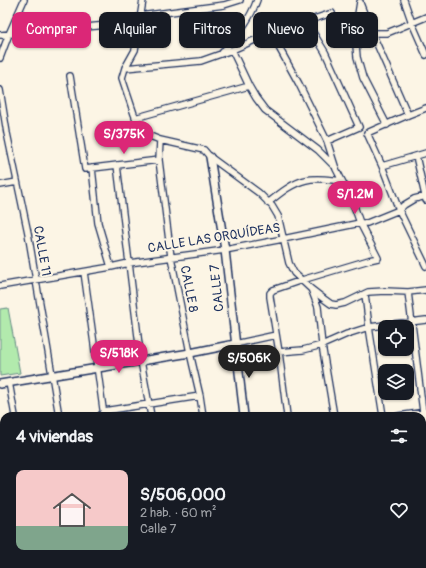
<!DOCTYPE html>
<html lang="es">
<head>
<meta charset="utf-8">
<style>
	:root { --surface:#171b24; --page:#242831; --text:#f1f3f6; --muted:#9ea1a6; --line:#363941; --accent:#db2777 }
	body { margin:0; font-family:Pangolin,sans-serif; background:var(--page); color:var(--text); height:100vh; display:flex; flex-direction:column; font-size:15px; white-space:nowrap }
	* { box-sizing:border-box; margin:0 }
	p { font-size:13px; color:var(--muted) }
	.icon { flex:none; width:22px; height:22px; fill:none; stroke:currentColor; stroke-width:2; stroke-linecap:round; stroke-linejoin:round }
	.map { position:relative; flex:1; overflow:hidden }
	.drawer { position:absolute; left:0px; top:412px; width:426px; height:156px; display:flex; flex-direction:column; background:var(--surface); border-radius:12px 12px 0 0; box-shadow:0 1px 3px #0004 }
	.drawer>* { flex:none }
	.hud { position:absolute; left:12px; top:12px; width:402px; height:36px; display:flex; gap:8px }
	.controls { position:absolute; left:378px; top:320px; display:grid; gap:8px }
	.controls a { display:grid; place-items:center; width:36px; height:36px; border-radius:8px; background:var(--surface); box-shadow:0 1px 3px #0004; font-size:20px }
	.price { position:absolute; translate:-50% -34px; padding:0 9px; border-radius:14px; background:var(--accent); color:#fff; font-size:13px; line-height:26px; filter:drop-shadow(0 1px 2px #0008) }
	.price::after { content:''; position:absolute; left:50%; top:24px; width:12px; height:9px; margin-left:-6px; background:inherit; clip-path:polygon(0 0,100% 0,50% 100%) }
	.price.on { background:#222; color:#fff }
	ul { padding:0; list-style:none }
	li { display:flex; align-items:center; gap:12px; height:100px; padding:0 16px }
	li+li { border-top:1px solid var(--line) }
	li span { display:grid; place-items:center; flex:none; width:112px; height:80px; border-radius:8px; color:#555 }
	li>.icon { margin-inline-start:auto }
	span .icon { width:48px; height:48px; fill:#fffc; stroke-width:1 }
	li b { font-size:17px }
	h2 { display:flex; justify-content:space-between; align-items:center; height:48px; padding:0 16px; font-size:17px }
	.tag { padding:0 14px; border-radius:8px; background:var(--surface); box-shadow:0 1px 3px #0004; font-size:14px; line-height:36px }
	.tag.on { background:var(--accent); color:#fff }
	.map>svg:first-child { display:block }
</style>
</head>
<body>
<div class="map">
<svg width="426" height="568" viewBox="0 0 426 568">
	<rect width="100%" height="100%" fill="#fcf5e5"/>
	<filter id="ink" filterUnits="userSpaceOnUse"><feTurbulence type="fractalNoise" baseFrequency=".025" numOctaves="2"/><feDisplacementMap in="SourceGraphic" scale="8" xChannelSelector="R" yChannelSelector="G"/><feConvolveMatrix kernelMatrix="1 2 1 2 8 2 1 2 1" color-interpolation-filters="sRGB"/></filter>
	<g filter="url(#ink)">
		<path fill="#b2eaad" stroke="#668c86" d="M8 308 20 373 0 376V309Z
			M422 459H426V506H422Z"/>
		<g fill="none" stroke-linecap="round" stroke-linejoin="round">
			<defs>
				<path id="minor" d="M143 0 135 50 125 68 122 78 134 114 140 128 145 134 160 140 204 150 210 157 259 193 272 206 278 216 289 263 294 273 311 289 324 299 331 304 336 305 345 303 368 292 385 291 408 292 426 290
					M404 0 412 23 426 55
					M360 2 355 33 357 57 363 78 387 125
					M360 3 369 26 408 115
					M140 16 224 5 240 0
					M306 21 325 52 359 127 327 141
					M271 33 299 84 327 141 336 169 352 200 360 223 376 254 378 258 369 260 302 280 273 290 270 293V297L279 352 287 416
					M372 33H387L426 17
					M0 35 140 22
					M232 50 249 86 256 98 265 110 318 150 333 165
					M222 53C236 37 250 20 257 0
					M0 58 9 34 24 0
					M125 68 201 61 232 50 271 33 332 13
					M70 76 85 169 159 160
					M0 90 7 133 28 233 59 416
					M426 108 408 115 367 133 382 166 399 210 426 266
					M135 118 249 86
					M160 140 159 160 171 257 190 353 200 396 203 416
					M416 156 426 200
					M117 165 141 361 151 416
					M382 166 426 153
					M92 168 98 223 111 267
					M0 185 17 182
					M268 203C279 194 292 183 306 180 318 177 330 180 342 181
					M84 272 104 416
					M0 286 111 267 129 263 225 250 283 239 360 223H367L399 210 404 205 414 199 426 196
					M312 291 318 307 322 345 334 416
					M408 292 423 412 426 425
					M365 294 369 327 383 416
					M235 344 276 335
					M279 352 303 350 322 345 347 334 369 327 426 320
					M9 382 15 416
					M100 416 104 411 200 396
					M398 416 426 412
					M0 482 4 481
					M422 512 426 511
					M38 564V568
					M127 564 128 568
					M172 564 173 568
					M222 564V568
					M313 564V568
					M361 564V568
					M407 564V568
					M69 568 94 564"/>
				<path id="tertiary" d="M210 157 225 250 244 416
					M0 384 190 353 235 344
					M266 564V568"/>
			</defs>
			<use href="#minor" stroke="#1b2f5e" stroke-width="8"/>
			<use href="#tertiary" stroke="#1b2f5e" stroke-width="10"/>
			<use href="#minor" stroke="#fcf5e5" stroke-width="5.5"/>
			<use href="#tertiary" stroke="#fcf5e5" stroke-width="7"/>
		</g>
	</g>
	<g text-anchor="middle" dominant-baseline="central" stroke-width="4" stroke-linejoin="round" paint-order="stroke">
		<g font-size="13" fill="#1b2f5e" stroke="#fcf5e5">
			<text transform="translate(214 238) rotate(-9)">CALLE LAS ORQUÍDEAS</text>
			<text transform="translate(42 251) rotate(80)">CALLE 11</text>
			<text transform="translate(217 288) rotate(-96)">CALLE 7</text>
			<text transform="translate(189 289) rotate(79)">CALLE 8</text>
		</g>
	</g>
</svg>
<div class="controls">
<a><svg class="icon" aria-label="locate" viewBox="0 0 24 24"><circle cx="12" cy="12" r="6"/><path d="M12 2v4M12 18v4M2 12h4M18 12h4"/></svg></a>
<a><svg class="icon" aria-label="layers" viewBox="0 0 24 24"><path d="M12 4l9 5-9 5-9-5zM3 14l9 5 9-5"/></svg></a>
</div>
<b class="price" style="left:124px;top:155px">S/375K</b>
<b class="price" style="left:355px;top:215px">S/1.2M</b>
<b class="price" style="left:119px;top:374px">S/518K</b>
<b class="price on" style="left:249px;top:379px">S/506K</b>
<div class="hud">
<a class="tag on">Comprar</a>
<a class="tag">Alquilar</a>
<a class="tag">Filtros</a>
<a class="tag">Nuevo</a>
<a class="tag">Piso</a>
</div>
<section class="drawer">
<h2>4 viviendas<svg class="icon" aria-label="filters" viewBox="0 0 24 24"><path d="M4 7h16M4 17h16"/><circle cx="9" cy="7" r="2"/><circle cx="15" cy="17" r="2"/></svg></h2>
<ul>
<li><span style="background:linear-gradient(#f6c9c9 70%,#7fa58c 0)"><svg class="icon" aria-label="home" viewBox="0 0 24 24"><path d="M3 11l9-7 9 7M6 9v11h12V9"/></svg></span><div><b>S/506,000</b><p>2 hab. · 60 m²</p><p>Calle 7</p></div><svg class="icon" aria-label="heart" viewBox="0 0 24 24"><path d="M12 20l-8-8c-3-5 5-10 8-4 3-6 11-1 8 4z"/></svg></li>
</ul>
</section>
</div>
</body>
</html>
